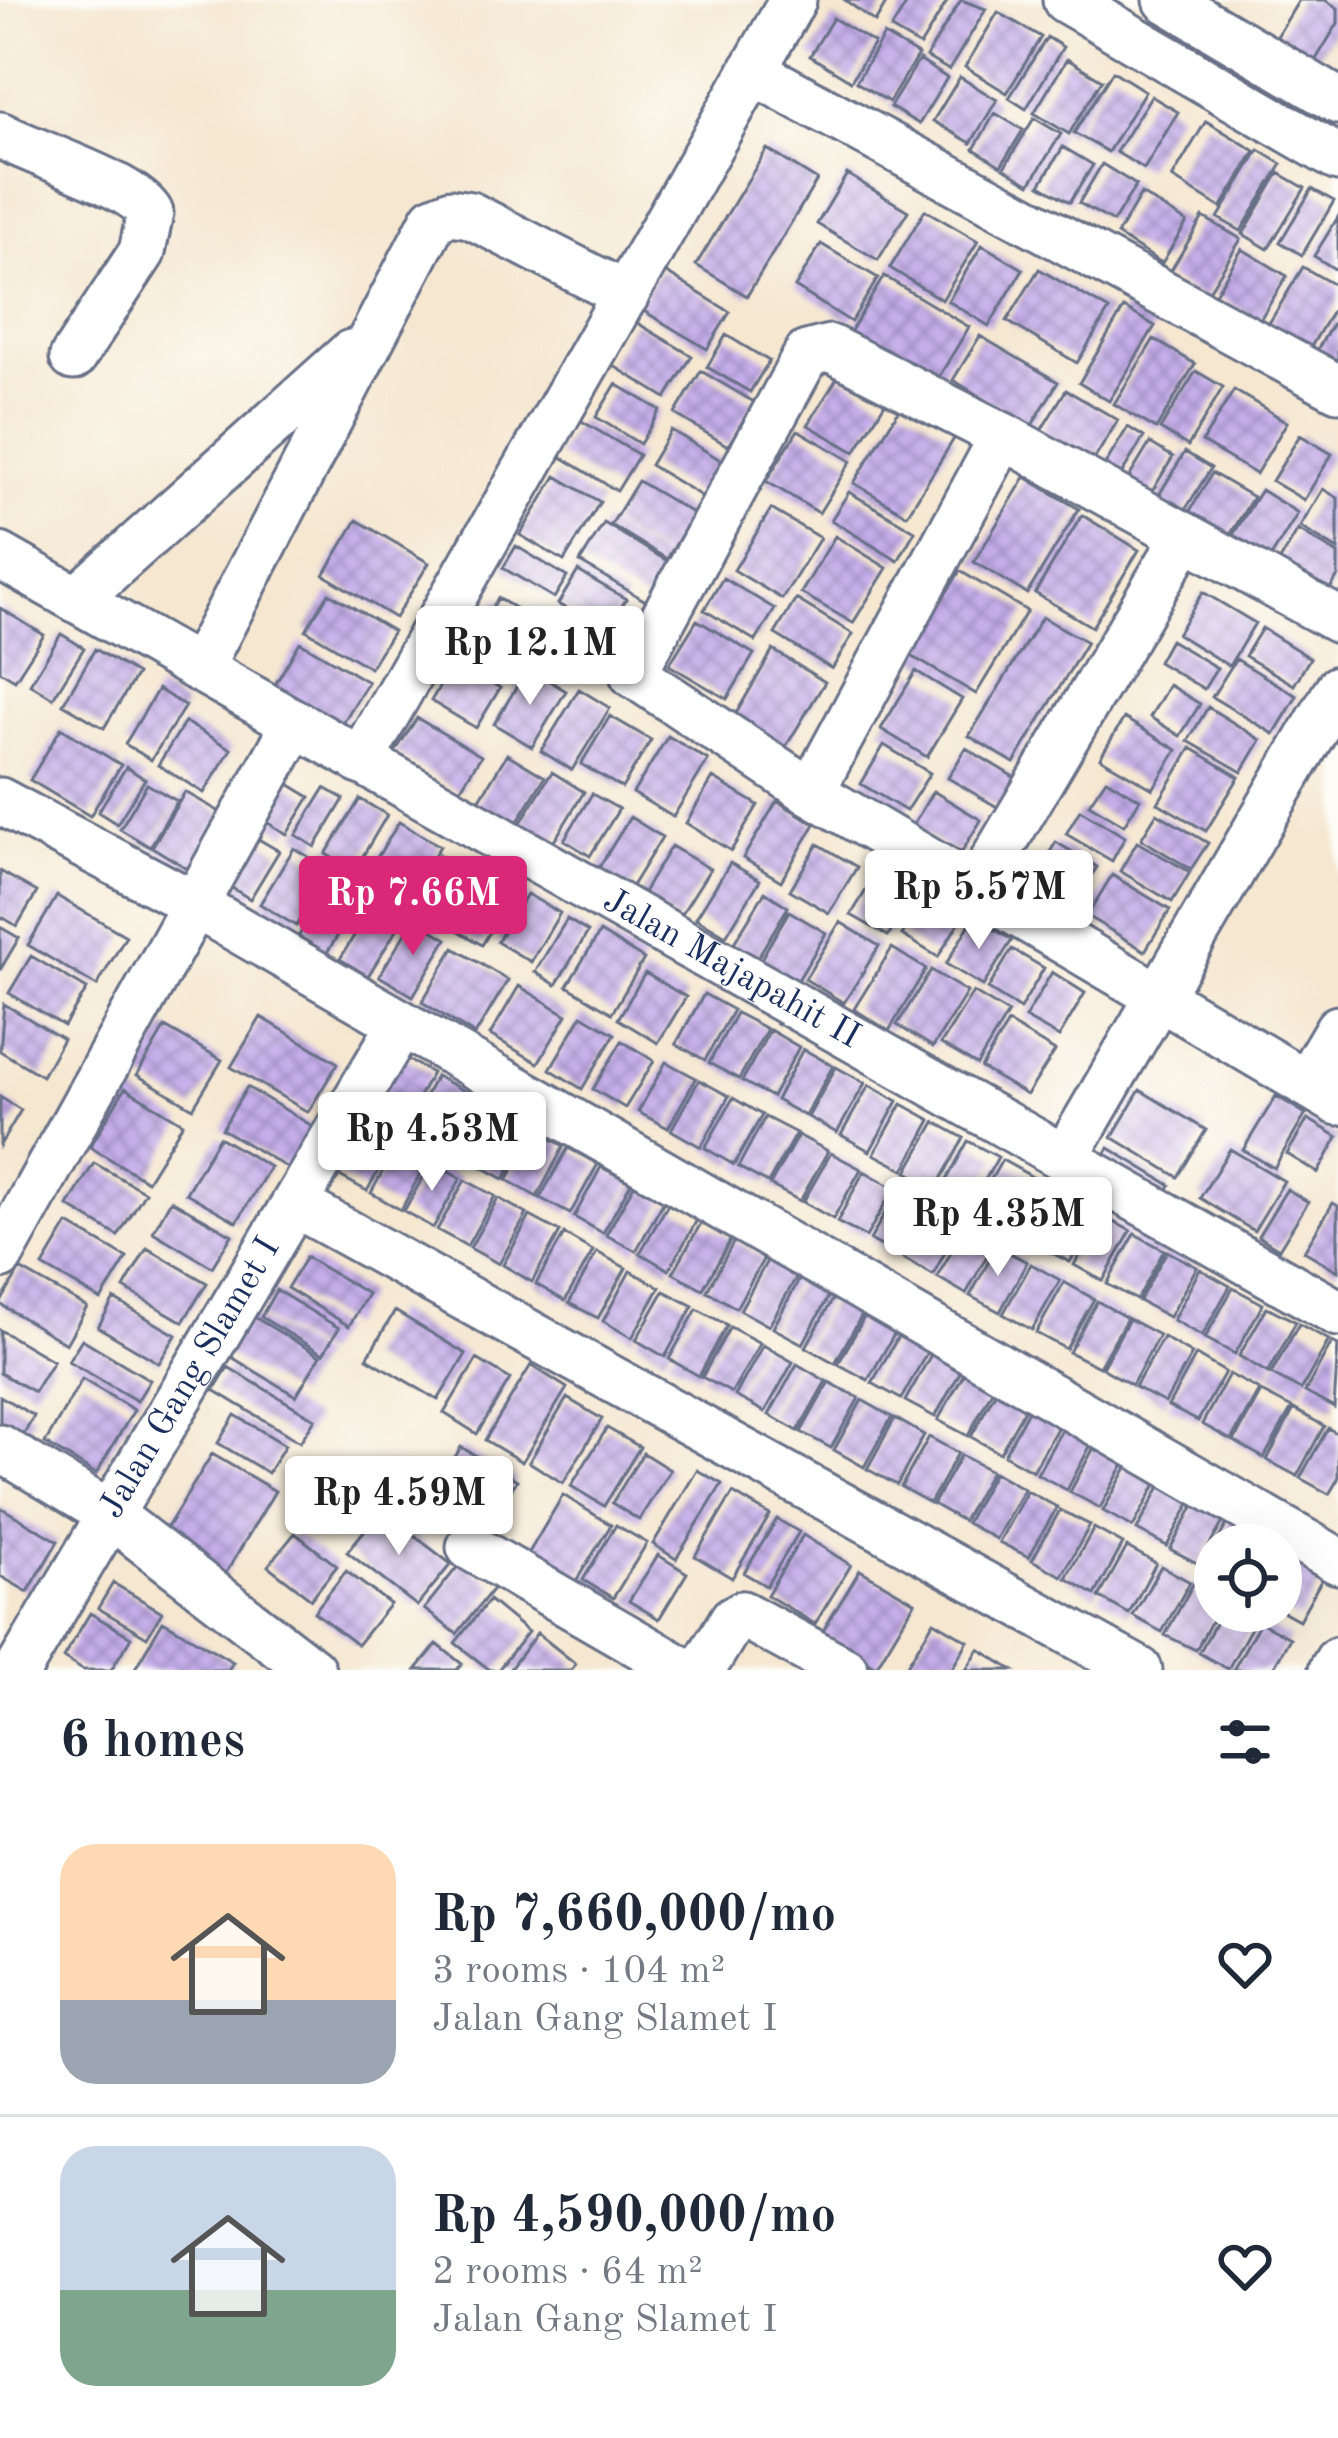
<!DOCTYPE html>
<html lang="en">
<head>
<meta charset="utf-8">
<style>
	:root { --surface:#fff; --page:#f6f6f7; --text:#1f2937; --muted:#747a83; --line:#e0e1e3; --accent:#db2777 }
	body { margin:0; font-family:"Old Standard TT",serif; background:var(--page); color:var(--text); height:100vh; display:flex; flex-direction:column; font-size:45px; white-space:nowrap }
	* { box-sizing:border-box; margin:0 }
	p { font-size:39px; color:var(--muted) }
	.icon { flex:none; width:66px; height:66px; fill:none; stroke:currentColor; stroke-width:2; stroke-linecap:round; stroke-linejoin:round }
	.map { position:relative; height:1670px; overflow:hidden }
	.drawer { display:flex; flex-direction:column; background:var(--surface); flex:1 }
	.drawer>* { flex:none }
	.buttons { position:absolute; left:1194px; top:1524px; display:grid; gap:24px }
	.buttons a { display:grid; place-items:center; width:108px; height:108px; border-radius:50%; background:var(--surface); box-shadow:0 12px 48px #0002; font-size:60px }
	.price { position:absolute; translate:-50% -102px; padding:0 27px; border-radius:12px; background:#fff; color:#222; font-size:39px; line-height:78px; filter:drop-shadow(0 3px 6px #0008) }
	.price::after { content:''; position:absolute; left:50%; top:72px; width:36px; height:27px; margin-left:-18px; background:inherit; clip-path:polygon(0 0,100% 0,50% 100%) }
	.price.selected { background:var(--accent); color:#fff }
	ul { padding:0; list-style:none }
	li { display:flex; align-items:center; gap:36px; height:300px; padding:0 60px }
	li+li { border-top:3px solid var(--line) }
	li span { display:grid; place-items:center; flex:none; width:336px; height:240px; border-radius:36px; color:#555 }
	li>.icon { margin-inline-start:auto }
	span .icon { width:144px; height:144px; fill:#fffc; stroke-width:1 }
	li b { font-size:51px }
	h2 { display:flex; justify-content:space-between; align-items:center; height:144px; padding:0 60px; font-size:51px }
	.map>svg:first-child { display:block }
</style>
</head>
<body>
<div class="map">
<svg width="1338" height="1670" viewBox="0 0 1338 1670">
	<defs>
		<pattern id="building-cross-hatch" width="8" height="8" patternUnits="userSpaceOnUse" patternTransform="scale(3)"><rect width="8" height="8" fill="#c5ade9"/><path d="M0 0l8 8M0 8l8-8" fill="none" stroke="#9f8dc0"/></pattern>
	</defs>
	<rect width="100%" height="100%" fill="#fdfcf7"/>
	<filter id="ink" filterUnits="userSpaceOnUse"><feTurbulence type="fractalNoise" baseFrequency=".00833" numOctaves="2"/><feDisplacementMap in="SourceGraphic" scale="24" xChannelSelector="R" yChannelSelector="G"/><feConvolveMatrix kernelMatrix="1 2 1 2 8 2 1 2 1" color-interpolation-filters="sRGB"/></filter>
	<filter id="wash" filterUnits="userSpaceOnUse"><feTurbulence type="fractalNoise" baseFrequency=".004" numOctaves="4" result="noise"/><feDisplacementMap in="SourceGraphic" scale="48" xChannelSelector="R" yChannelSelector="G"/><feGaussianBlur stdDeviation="2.7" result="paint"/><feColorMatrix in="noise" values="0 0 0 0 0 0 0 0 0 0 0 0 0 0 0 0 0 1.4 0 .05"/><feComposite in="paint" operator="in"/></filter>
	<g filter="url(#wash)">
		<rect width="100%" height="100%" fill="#f5e7d0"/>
		<g id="blocks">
			<path fill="url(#building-cross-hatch)" d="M845 0H888L875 22Z
				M909 0H948L920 46 891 29Z
				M961 0 986 9 949 70 926 57Z
				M1299 0H1325L1338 8V23L1315 61 1276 38Z
				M998 12 1041 37 1007 93 965 67Z
				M833 18 874 43 851 81 810 56Z
				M884 35 918 55 889 102 856 82Z
				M1047 37 1063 47 1026 109 1009 98Z
				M1067 59 1102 80 1069 134 1034 113Z
				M919 60 947 78 919 124 890 107Z
				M1113 71 1145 91 1108 152 1074 133Z
				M960 77 997 100 971 143 933 121Z
				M1151 96 1178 112 1144 169 1116 152Z
				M995 113 1023 130 1001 166 974 149Z
				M1034 118 1061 134 1030 184 1004 168Z
				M1206 121 1255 151 1221 208 1172 178Z
				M1063 147 1093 165 1070 202 1040 185Z
				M767 149 817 180 747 296 696 265Z
				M1259 150 1282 164 1241 231 1218 218Z
				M1102 164 1136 185 1113 222 1079 203Z
				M1279 173 1305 188 1268 249 1243 234Z
				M847 174 908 211 878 260 817 224Z
				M1312 189 1334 201 1302 255 1280 242Z
				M1141 194 1187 222 1162 263 1117 235Z
				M925 210 978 241 942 300 890 268Z
				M1203 217 1241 239 1204 299 1167 277Z
				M1338 217V271L1314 256Z
				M821 244 878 278 851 322 795 287Z
				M982 245 1023 269 989 326 948 301Z
				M1242 249 1287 276 1259 321 1215 294Z
				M1303 267 1338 287V301L1309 350 1268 325Z
				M660 269 730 312 707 349 637 307Z
				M1039 269 1109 310 1077 363 1007 321Z
				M884 276 969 327 934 385 849 334Z
				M1124 308 1155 326 1109 401 1079 383Z
				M1338 315V363L1317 350Z
				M634 321 692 356 666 398 609 363Z
				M726 335 769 361 750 392 707 367Z
				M980 336 1058 382 1031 427 953 380Z
				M1154 339 1195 364 1156 429 1114 404Z
				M701 371 754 402 728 446 675 414Z
				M1196 371 1223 387 1188 446 1160 429Z
				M839 375 885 403 855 452 808 425Z
				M616 384 660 410 640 444 596 417Z
				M1066 390 1118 420 1086 473 1034 442Z
				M1234 390 1287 422 1256 474 1202 442Z
				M902 405 955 437 907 515 854 483Z
				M580 420 639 455 617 491 558 455Z
				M1128 427 1144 437 1114 486 1098 476Z
				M671 430 729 465 708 500 650 465Z
				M798 430 851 461 819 513 766 481Z
				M1300 435 1332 454 1304 500 1272 481Z
				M1150 443 1173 457 1148 498 1125 484Z
				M1185 452 1211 468 1179 520 1153 505Z
				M1212 473 1253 497 1224 545 1184 521Z
				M556 476 600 502 564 561 520 535Z
				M1025 477 1079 509 1027 594 974 562Z
				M638 481 694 514 667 559 611 525Z
				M1323 489 1338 498V550L1300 527Z
				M1261 490 1298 513 1264 568 1226 546Z
				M849 492 915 531 898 561 831 520Z
				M771 509 820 538 782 599 734 570Z
				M1082 515 1139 550 1092 627 1035 593Z
				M357 520 429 563 395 618 324 575Z
				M604 523 672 564 649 603 580 562Z
				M1298 530 1338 554V576L1320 606 1271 576Z
				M835 536 887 568 853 623 801 593Z
				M516 546 567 577 554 598 503 568Z
				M578 571 626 599 606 633 558 604Z
				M960 571 1027 611 976 694 908 654Z
				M723 578 775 609 756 641 704 610Z
				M1203 592 1255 623 1229 666 1177 634Z
				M329 593 393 631 370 668 306 630Z
				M498 598 543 625 514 672 469 645Z
				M796 599 853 634 832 669 775 634Z
				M0 608 44 635 15 680 0 671Z
				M1042 617 1087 642 1014 763 969 736Z
				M697 620 754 654 727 699 669 665Z
				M1262 628 1310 658 1294 685 1245 656Z
				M61 634 84 648 53 698 30 684Z
				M1170 640 1217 668 1204 689 1158 662Z
				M300 642 368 682 340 728 273 688Z
				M95 649 137 674 104 728 63 704Z
				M773 650 825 682 785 748 734 717Z
				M1236 659 1297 696 1274 734 1212 697Z
				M455 660 500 688 476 728 431 701Z
				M528 668 566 691 532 747 494 724Z
				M916 671 962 699 927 757 881 729Z
				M1169 685 1200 704 1180 736 1150 717Z
				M158 689 185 706 151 760 125 744Z
				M579 689 610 708 572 770 541 751Z
				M1208 707 1261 740 1242 772 1188 741Z
				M610 716 651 740 622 788 581 764Z
				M417 718 481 756 459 791 395 752Z
				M1124 718 1177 750 1153 789 1100 758Z
				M185 722 231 749 204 793 158 765Z
				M61 728 121 765 90 816 30 780Z
				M668 736 708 760 673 817 633 793Z
				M884 745 930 773 906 811 861 784Z
				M966 748 1022 782 1004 811 948 778Z
				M1191 748 1239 777 1206 831 1158 803Z
				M507 754 545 777 510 834 472 812Z
				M126 767 145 779 117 824 98 812Z
				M552 772 584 792 548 851 515 832Z
				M277 777 310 797 287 834 254 815Z
				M713 778 758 805 731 851 686 823Z
				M1106 779 1140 799 1124 825 1089 804Z
				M147 784 177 801 150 847 120 829Z
				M325 788 344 799 315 847 296 835Z
				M933 791 981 820 960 855 912 827Z
				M185 792 227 816 193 872 152 847Z
				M592 794 619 809 590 856 564 840Z
				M360 799 387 815 354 871 326 854Z
				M777 801 815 824 781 881 743 858Z
				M1080 810 1125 837 1112 861 1066 834Z
				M1157 813 1208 843 1191 869 1141 839Z
				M630 817 662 837 627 894 595 874Z
				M399 822 440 846 408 899 367 874Z
				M248 833 279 851 250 899 219 880Z
				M1056 842 1097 867 1066 917 1026 892Z
				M1137 842 1190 872 1172 902 1120 871Z
				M818 844 857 867 829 913 790 890Z
				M671 846 710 869 677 921 639 899Z
				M294 848 330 870 296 926 260 904Z
				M439 855 472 876 448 915 415 895Z
				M730 863 760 880 726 936 696 918Z
				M882 864 919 886 888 936 851 915Z
				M0 871 37 892 17 926 0 916Z
				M1112 875 1170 910 1145 951 1087 916Z
				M479 881 510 899 482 945 451 926Z
				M330 884 359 902 326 954 298 937Z
				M765 892 788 907 756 960 732 946Z
				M527 894 560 913 531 962 497 942Z
				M57 896 126 936 97 986 28 945Z
				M378 896 407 913 368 976 340 959Z
				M925 898 961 919 938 957 902 935Z
				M789 911 826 933 795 985 758 964Z
				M974 917 1012 940 983 986 946 964Z
				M414 919 447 939 413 996 379 976Z
				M567 919 588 932 556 985 535 972Z
				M840 922 879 946 844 1003 805 979Z
				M0 927 19 938 0 970Z
				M600 932 644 959 612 1013 567 986Z
				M454 948 508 980 475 1035 422 1002Z
				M892 948 926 969 889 1031 854 1009Z
				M1012 949 1044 968 1020 1009 988 989Z
				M31 956 87 989 64 1026 9 993Z
				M931 970 967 992 933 1047 897 1025Z
				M1052 972 1085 993 1059 1037 1025 1018Z
				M645 973 686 997 658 1043 618 1019Z
				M519 986 567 1015 538 1063 490 1035Z
				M973 992 1008 1013 977 1065 941 1044Z
				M704 994 733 1010 705 1060 676 1044Z
				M4 1004 63 1039 42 1076 0 1051Z
				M736 1013 767 1029 739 1079 709 1063Z
				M582 1015 615 1034 582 1089 550 1069Z
				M261 1017 338 1063 308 1112 231 1067Z
				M1008 1023 1055 1051 1027 1095 981 1068Z
				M165 1027 222 1060 193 1108 137 1075Z
				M770 1030 799 1047 772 1097 742 1081Z
				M622 1041 654 1061 625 1108 593 1089Z
				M803 1049 833 1066 805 1116 776 1100Z
				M403 1057 432 1073 404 1124 375 1107Z
				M666 1062 696 1078 668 1128 638 1112Z
				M836 1067 865 1083 837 1133 808 1117Z
				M436 1076 466 1092 438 1142 409 1126Z
				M699 1080 729 1096 701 1147 671 1130Z
				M869 1085 898 1101 870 1151 841 1135Z
				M247 1087 314 1127 289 1169 222 1129Z
				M125 1088 183 1123 147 1181 90 1147Z
				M1140 1090 1206 1130 1178 1177 1112 1137Z
				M469 1094 499 1110 471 1160 442 1144Z
				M1276 1096 1306 1114 1274 1168 1243 1150Z
				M0 1097 21 1110 0 1145Z
				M733 1098 762 1115 734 1165 705 1148Z
				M902 1104 931 1120 904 1170 874 1154Z
				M503 1112 532 1129 504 1179 475 1163Z
				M765 1117 796 1133 768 1183 738 1167Z
				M1308 1119 1338 1137 1318 1173 1287 1154Z
				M935 1122 964 1138 936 1188 907 1172Z
				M366 1125 395 1141 367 1191 338 1175Z
				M535 1130 564 1146 537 1197 507 1180Z
				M798 1135 828 1151 800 1201 770 1185Z
				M219 1137 270 1167 237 1222 186 1193Z
				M968 1141 998 1157 970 1207 941 1190Z
				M398 1143 428 1159 401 1210 371 1193Z
				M568 1148 598 1164 570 1214 540 1198Z
				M1109 1148 1170 1185 1158 1206 1096 1169Z
				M1230 1149 1284 1181 1254 1231 1200 1198Z
				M831 1153 861 1169 833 1219 803 1202Z
				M1002 1160 1031 1176 1003 1226 974 1209Z
				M432 1161 461 1178 433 1228 404 1211Z
				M94 1163 145 1192 118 1236 68 1206Z
				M601 1167 631 1183 603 1233 574 1217Z
				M864 1171 894 1188 866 1237 837 1222Z
				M1035 1178 1065 1195 1037 1244 1007 1228Z
				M465 1180 495 1196 467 1246 437 1230Z
				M634 1185 664 1201 636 1251 606 1235Z
				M898 1189 927 1205 899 1255 870 1240Z
				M1287 1189 1308 1202 1279 1249 1258 1236Z
				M1068 1196 1098 1213 1070 1262 1040 1247Z
				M498 1198 527 1214 499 1264 470 1248Z
				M171 1200 232 1235 212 1267 153 1232Z
				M1333 1203 1338 1206V1271L1304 1251Z
				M668 1204 697 1220 669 1270 640 1253Z
				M930 1208 960 1224 933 1275 903 1258Z
				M1101 1215 1131 1231 1103 1281 1074 1265Z
				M530 1216 560 1232 532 1282 503 1265Z
				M701 1223 731 1239 703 1289 673 1273Z
				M68 1224 127 1258 101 1300 43 1266Z
				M965 1228 994 1243 966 1294 937 1277Z
				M564 1234 593 1251 565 1301 536 1284Z
				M1135 1234 1164 1250 1137 1300 1107 1284Z
				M734 1241 764 1258 736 1308 707 1291Z
				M997 1246 1027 1262 1000 1312 970 1296Z
				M147 1248 207 1283 183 1322 124 1288Z
				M1167 1251 1197 1267 1169 1317 1139 1301Z
				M597 1252 626 1268 598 1318 569 1303Z
				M306 1257 368 1294 349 1326 287 1288Z
				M768 1259 797 1276 769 1326 740 1310Z
				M1031 1264 1060 1280 1032 1330 1003 1314Z
				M20 1269 87 1307 66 1344 0 1304Z
				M1200 1269 1230 1286 1202 1336 1173 1320Z
				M630 1271 660 1287 632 1338 603 1321Z
				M800 1278 830 1294 803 1344 773 1328Z
				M1064 1282 1094 1299 1066 1349 1036 1333Z
				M1233 1288 1263 1304 1235 1354 1205 1338Z
				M276 1290 339 1328 323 1354 261 1317Z
				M664 1291 693 1306 665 1357 636 1340Z
				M834 1297 863 1313 835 1363 806 1347Z
				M114 1299 176 1335 159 1363 98 1327Z
				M1097 1301 1127 1318 1099 1367 1069 1352Z
				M1267 1307 1296 1322 1268 1373 1239 1356Z
				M697 1309 727 1325 699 1376 669 1359Z
				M395 1311 466 1354 438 1400 367 1358Z
				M249 1314 320 1356 296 1396 225 1353Z
				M866 1314 896 1331 868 1380 838 1364Z
				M1129 1319 1159 1335 1132 1385 1102 1368Z
				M1299 1324 1329 1340 1301 1390 1271 1374Z
				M730 1327 760 1343 732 1393 702 1377Z
				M0 1330 53 1361 34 1392 0 1373Z
				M900 1333 929 1349 901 1399 872 1383Z
				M1163 1337 1192 1354 1165 1403 1135 1387Z
				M82 1339 150 1380 137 1401 68 1361Z
				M1332 1342 1338 1345 1334 1408 1305 1392Z
				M763 1345 793 1362 765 1412 735 1396Z
				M933 1351 963 1367 935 1417 905 1401Z
				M1196 1355 1225 1372 1198 1421 1168 1406Z
				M477 1359 510 1379 477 1434 444 1413Z
				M797 1364 826 1381 798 1431 769 1415Z
				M531 1365 567 1388 522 1462 485 1440Z
				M228 1367 315 1419 300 1442 214 1390Z
				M966 1370 995 1385 968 1436 938 1420Z
				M1229 1374 1259 1390 1231 1440 1202 1424Z
				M82 1379 134 1410 96 1474 45 1443Z
				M829 1382 859 1398 831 1448 801 1432Z
				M998 1387 1028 1403 1000 1453 971 1437Z
				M1261 1392 1292 1408 1264 1458 1234 1441Z
				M0 1396 34 1416 21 1439 0 1426Z
				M567 1398 602 1419 563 1483 529 1462Z
				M862 1400 892 1417 864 1467 834 1450Z
				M1031 1405 1061 1421 1033 1471 1004 1455Z
				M1294 1409 1324 1426 1297 1476 1267 1460Z
				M235 1415 285 1445 268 1473 218 1443Z
				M895 1418 924 1435 897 1485 867 1469Z
				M1065 1424 1094 1439 1067 1490 1037 1474Z
				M607 1428 640 1447 604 1506 571 1486Z
				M1328 1428 1338 1434V1479L1329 1494 1300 1478Z
				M929 1437 958 1453 930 1503 901 1487Z
				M1097 1442 1127 1458 1100 1508 1070 1492Z
				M461 1447 517 1480 490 1524 435 1491Z
				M643 1453 670 1470 639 1520 612 1503Z
				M212 1454 275 1491 220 1583 157 1544Z
				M961 1455 991 1471 963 1521 933 1504Z
				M1131 1460 1160 1477 1133 1527 1103 1511Z
				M697 1470 722 1484 676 1559 653 1544Z
				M994 1472 1024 1489 996 1539 966 1523Z
				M1164 1479 1194 1496 1167 1546 1137 1530Z
				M1027 1491 1057 1507 1029 1557 999 1542Z
				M733 1493 770 1515 732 1578 695 1556Z
				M563 1495 611 1525 574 1584 527 1556Z
				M1198 1498 1227 1515 1199 1564 1170 1549Z
				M0 1507 58 1541 28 1592 0 1576Z
				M381 1510 451 1564 417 1606 347 1552Z
				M1060 1510 1090 1525 1062 1576 1032 1560Z
				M1231 1517 1260 1533 1254 1545H1215Z
				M777 1519 799 1532 766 1586 744 1573Z
				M616 1525 647 1543 613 1598 583 1580Z
				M1094 1528 1123 1544 1095 1595 1066 1578Z
				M295 1533 337 1566 311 1599 268 1566Z
				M803 1535 851 1565 815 1624 767 1595Z
				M1127 1547 1156 1563 1129 1614 1099 1597Z
				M1297 1554 1327 1570 1299 1620 1281 1610V1584Z
				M658 1555 687 1573 659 1619 629 1601Z
				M462 1561 495 1586 457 1634 424 1609Z
				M1161 1566 1190 1582 1162 1632 1133 1616Z
				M860 1570 915 1602 876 1667 821 1634Z
				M346 1571 390 1604 357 1645 314 1612Z
				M113 1583 162 1612 147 1637 98 1608Z
				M1193 1584 1215 1596 1217 1611 1196 1650 1165 1635Z
				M489 1600 528 1632 498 1670H490L455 1643Z
				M1222 1611H1242L1256 1619 1228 1669 1199 1653Z
				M90 1613 131 1637 111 1670H83L63 1658Z
				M163 1621 233 1662 228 1670H134Z
				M934 1621 968 1641 951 1670H904Z
				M1260 1622 1290 1638 1272 1670H1233Z
				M537 1633 576 1664 571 1670H509Z
				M437 1644 462 1664 457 1670H416Z
				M979 1649 1013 1670H966Z"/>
		</g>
	</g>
	<g filter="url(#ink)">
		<use href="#blocks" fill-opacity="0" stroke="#676f86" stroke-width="3"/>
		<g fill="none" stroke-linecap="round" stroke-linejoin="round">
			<defs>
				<g id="street">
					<path d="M1066 0 1338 158"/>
					<path d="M1167 0 1338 101"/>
					<path d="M752 71 1338 388"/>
					<path d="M0 135C35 154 134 184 150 213L142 252 73 357"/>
					<path id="s1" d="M0 556 1338 1313"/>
					<path d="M77 599 351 353"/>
					<path d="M1338 620 1003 436 830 348 807 354 633 674 811 792 1338 1102"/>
					<path d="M199 669 434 219 451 212 470 215 626 295"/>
					<path d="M360 761 793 0"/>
					<path d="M811 792 1003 436"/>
					<path d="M0 801 192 903 1338 1561"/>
					<path d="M976 890 1185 536"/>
					<path d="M1306 1083 1338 1029"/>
					<path d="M1066 1156 1338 689"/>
					<path d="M297 1205 1139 1670"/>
					<path d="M0 1256 295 724"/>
					<path d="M0 1448 108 1513 312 1670"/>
					<path d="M470 1547 683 1670"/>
					<path id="s2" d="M18 1670 401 1024"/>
					<path d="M702 1670 733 1619 742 1614 845 1670"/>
					<path d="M1332 1670 1338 1660"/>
				</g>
			</defs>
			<use href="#street" stroke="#676f86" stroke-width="51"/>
			<use href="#street" stroke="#fff" stroke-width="45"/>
		</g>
	</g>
	<g text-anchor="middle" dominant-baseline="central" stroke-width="9" stroke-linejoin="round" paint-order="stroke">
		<g font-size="36" fill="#1b2f5e" stroke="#fdfcf7">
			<text stroke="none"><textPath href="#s1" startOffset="840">Jalan Majapahit II</textPath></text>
			<text stroke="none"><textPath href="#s2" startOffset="339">Jalan Gang Slamet I</textPath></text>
		</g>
	</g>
</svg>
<div class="buttons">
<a><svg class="icon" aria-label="locate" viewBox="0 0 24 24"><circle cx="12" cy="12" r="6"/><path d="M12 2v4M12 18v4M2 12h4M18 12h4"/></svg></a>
</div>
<b class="price" style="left:530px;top:708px">Rp 12.1M</b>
<b class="price" style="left:979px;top:952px">Rp 5.57M</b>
<b class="price selected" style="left:413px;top:958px">Rp 7.66M</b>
<b class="price" style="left:432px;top:1194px">Rp 4.53M</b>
<b class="price" style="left:998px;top:1279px">Rp 4.35M</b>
<b class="price" style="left:399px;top:1558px">Rp 4.59M</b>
</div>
<section class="drawer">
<h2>6 homes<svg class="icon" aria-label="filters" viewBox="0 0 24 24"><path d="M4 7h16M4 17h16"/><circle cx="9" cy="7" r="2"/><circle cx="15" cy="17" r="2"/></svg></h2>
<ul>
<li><span style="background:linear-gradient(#ffd9b3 65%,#9aa5b1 0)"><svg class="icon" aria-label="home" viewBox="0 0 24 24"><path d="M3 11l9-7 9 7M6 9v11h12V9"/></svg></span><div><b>Rp 7,660,000/mo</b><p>3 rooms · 104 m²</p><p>Jalan Gang Slamet I</p></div><svg class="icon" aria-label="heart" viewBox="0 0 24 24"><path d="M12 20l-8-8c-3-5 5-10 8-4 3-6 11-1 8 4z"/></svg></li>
<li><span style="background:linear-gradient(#c9d6e8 60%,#7fa58c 0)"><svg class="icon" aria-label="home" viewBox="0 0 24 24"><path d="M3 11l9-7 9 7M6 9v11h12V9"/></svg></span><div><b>Rp 4,590,000/mo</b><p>2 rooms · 64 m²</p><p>Jalan Gang Slamet I</p></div><svg class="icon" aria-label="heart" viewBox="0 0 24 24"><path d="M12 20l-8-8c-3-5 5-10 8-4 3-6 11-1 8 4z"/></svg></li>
</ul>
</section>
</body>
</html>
